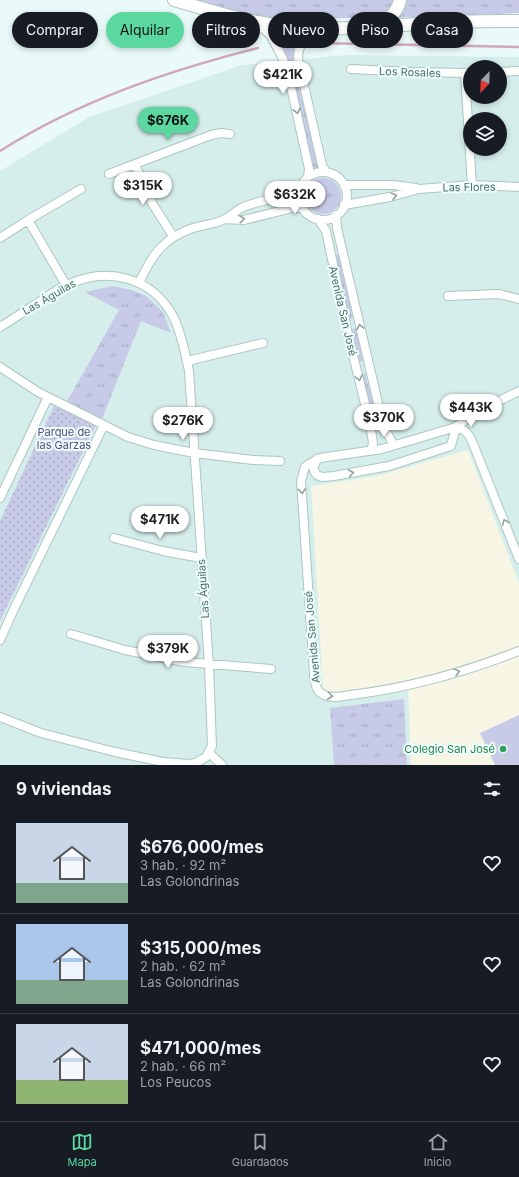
<!DOCTYPE html>
<html lang="es">
<head>
<meta charset="utf-8">
<style>
	:root { --surface:#171b24; --page:#242831; --text:#f1f3f6; --muted:#9ea1a6; --line:#363941; --accent:#5ad8a0 }
	body { margin:0; font-family:Inter,sans-serif; background:var(--page); color:var(--text); height:100vh; display:flex; flex-direction:column; font-size:15px; white-space:nowrap }
	* { box-sizing:border-box; margin:0 }
	p { font-size:13px; color:var(--muted) }
	.icon { flex:none; width:22px; height:22px; fill:none; stroke:currentColor; stroke-width:2; stroke-linecap:round; stroke-linejoin:round }
	.map { position:relative; height:765px; overflow:hidden }
	.drawer { display:flex; flex-direction:column; background:var(--surface); flex:1 }
	.drawer>* { flex:none }
	.hud { position:absolute; left:12px; top:12px; width:495px; height:36px; display:flex; gap:8px }
	.needle { width:26px; rotate:203deg }
	.buttons { position:absolute; left:463px; top:60px; display:grid; gap:8px }
	.buttons a { display:grid; place-items:center; width:44px; height:44px; border-radius:50%; background:var(--surface); box-shadow:0 2px 6px #0003; font-size:20px }
	.price { position:absolute; translate:-50% -34px; padding:0 9px; border-radius:14px; background:#fff; color:#222; font-size:13px; line-height:26px; filter:drop-shadow(0 1px 2px #0008) }
	.price::after { content:''; position:absolute; left:50%; top:24px; width:12px; height:9px; margin-left:-6px; background:inherit; clip-path:polygon(0 0,100% 0,50% 100%) }
	.price.current { background:var(--accent); color:#111 }
	ul { padding:0; list-style:none }
	li { display:flex; align-items:center; gap:12px; height:100px; padding:0 16px }
	li+li { border-top:1px solid var(--line) }
	li span { display:grid; place-items:center; flex:none; width:112px; height:80px; border-radius:0px; color:#555 }
	li>.icon { margin-inline-start:auto }
	span .icon { width:48px; height:48px; fill:#fffc; stroke-width:1 }
	li b { font-size:17px }
	h2 { display:flex; justify-content:space-between; align-items:center; height:48px; padding:0 16px; font-size:17px }
	.pill { padding:0 14px; border-radius:18px; background:var(--surface); box-shadow:0 2px 6px #0003; font-size:14px; line-height:36px }
	.pill.current { background:var(--accent); color:#111 }
	.menu { display:flex; justify-content:space-around; align-items:center; height:56px; border-top:1px solid var(--line); background:var(--surface); font-size:11px; color:var(--muted) }
	.menu a { display:grid; justify-items:center; gap:2px }
	.menu .current { color:var(--accent) }
	.map>svg:first-child { display:block }
</style>
</head>
<body>
<div class="map">
<svg width="519" height="765" viewBox="0 0 519 765">
	<defs>
		<pattern id="grass-tufts" width="24" height="20" patternUnits="userSpaceOnUse"><rect width="24" height="20" fill="#c8cbe7"/><path d="M3 7l-1-3M5 7V3M7 7l1-3M15 17l-1-3M17 17v-4M19 17l1-3" fill="none" stroke="#a5a9bf"/></pattern>
		<pattern id="park-dots" width="8" height="8" patternUnits="userSpaceOnUse"><rect width="8" height="8" fill="#c8cbe7"/><path d="M2 2h.1M6 6h.1" fill="none" stroke="#a5a9bf" stroke-width="1.8" stroke-linecap="round"/></pattern>
	</defs>
	<rect width="100%" height="100%" fill="#e9faf9"/>
	<path fill="#d5eeec" fill-rule="evenodd" d="M346 55 519 57V765H0V171L89 117 242 65ZM470 67H500V97H470ZM470 119H500V149H470Z"/>
	<path fill="#f7f6e5" d="M468 450 519 583V765H411L408 684 333 692 323 689 311 486 377 476Z"/>
	<path fill="url(#grass-tufts)" d="M196 0H519V13L439 17 276 19 226 9Z
		M275 36 298 39 294 48 293 61 319 168 314 169 288 60 283 47Z
		M305 196a18 18 0 1 1 36 0a18 18 0 1 1-36 0Z
		M339 254 353 318 350 319 334 256Z
		M112 286 132 290 146 296 163 312 171 333 141 321 102 419 66 403 119 310 85 292Z
		M356 328 363 361 359 362 352 329Z
		M365 373 379 425 374 426 362 374Z
		M404 699 407 765H334L330 708Z"/>
	<path fill="url(#park-dots)" d="M54 406 96 425 0 621V521Z"/>
	<path fill="#c8cbe7" d="M519 715V765H495L480 733Z"/>
	<g fill="none" stroke-linecap="round" stroke-linejoin="round">
		<path stroke="#d3a6bd" stroke-width="2.5" d="M315 43 519 47
			M0 151C79 101 167 71 258 48"/>
		<defs>
			<path id="minor" d="M255 24 265 30 271 36 283 59 289 78 309 169 308 177
				M317 29C305 35 298 45 298 59L322 165 326 172
				M351 69 411 72 470 73
				M500 72 519 71
				M465 73 472 185
				M135 164 152 203 173 236
				M299 196a24 24 0 1 1 48 0a24 24 0 1 1-48 0Z
				M109 174 211 135 221 133 230 134
				M344 185H393L416 188
				M344 205 390 197 419 189 472 185 519 187
				M336 215 337 228 379 407 388 435 394 445
				M225 219 244 220 292 208H303
				M318 219 326 231 349 339 370 424 373 443 371 451
				M28 220 66 285
				M0 238 28 220 81 189
				M139 283C152 255 163 238 193 228 203 225 216 224 225 219 232 215 237 210 243 207 261 200 281 198 299 191
				M448 296 499 294 519 299
				M0 327C15 318 29 308 44 299 51 294 59 288 67 285 108 266 153 277 174 318 182 335 185 353 189 371L209 665 212 746 206 757 196 763 188 764 163 762 115 752 41 733 0 717
				M187 361 263 343
				M0 367 38 392 128 437 154 445 194 453 253 460 280 461
				M456 427 473 414 519 391
				M317 459 314 466V471L317 475 322 477 334 476 389 466 451 446 456 427
				M0 498 48 397
				M114 538 163 551 201 558
				M519 559 474 446C470 436 467 430 456 427L382 449 320 458 309 464 305 467 301 481 314 674C315 683 315 691 324 695 332 699 342 696 351 695 408 688 465 672 519 651
				M71 634 125 650 185 662 271 669
				M0 640 14 609 104 425
				M209 753 222 765"/>
			<path id="secondary" d="M174 0C214 12 253 24 295 27 336 31 378 26 419 24 452 21 486 21 519 21
				M377 25C388 19 397 14 400 0"/>
		</defs>
		<use href="#minor" stroke="#abc7c0" stroke-width="10"/>
		<use href="#secondary" stroke="#a9c9c1" stroke-width="14"/>
		<use href="#minor" stroke="#fff" stroke-width="8"/>
		<use href="#secondary" stroke="#fff" stroke-width="12"/>
	</g>
	<defs><path id="oneway-chevron" d="M-2-3.5L2.5 0L-2 3.5" fill="none" stroke-width="1.6" stroke-linecap="round" stroke-linejoin="round"/></defs>
	<g stroke="#8da39c">
		<use href="#oneway-chevron" transform="translate(297 111) rotate(78)"/>
		<use href="#oneway-chevron" transform="translate(394 196) rotate(-15)"/>
		<use href="#oneway-chevron" transform="translate(242 219) rotate(-6)"/>
		<use href="#oneway-chevron" transform="translate(360 327) rotate(-103)"/>
		<use href="#oneway-chevron" transform="translate(359 378) rotate(76)"/>
		<use href="#oneway-chevron" transform="translate(351 473) rotate(-11)"/>
		<use href="#oneway-chevron" transform="translate(302 491) rotate(86)"/>
		<use href="#oneway-chevron" transform="translate(505 522) rotate(-112)"/>
		<use href="#oneway-chevron" transform="translate(457 672) rotate(-15)"/>
		<use href="#oneway-chevron" transform="translate(330 696) rotate(7)"/>
	</g>
	<circle fill="#2e9e5b" stroke="#effdfc" stroke-width="1.5" cx="503" cy="749" r="4"/>
	<g text-anchor="middle" dominant-baseline="central" stroke-width="4" stroke-linejoin="round" paint-order="stroke">
		<g font-size="11" fill="#4f7267" stroke="#effdfc">
			<text transform="translate(410 72) rotate(2)">Los Rosales</text>
			<text transform="translate(469 187) rotate(-1)">Las Flores</text>
			<text transform="translate(49 297) rotate(-30)">Las Águilas</text>
			<text transform="translate(343 311) rotate(77)">Avenida San José</text>
			<text transform="translate(203 589) rotate(-94)">Las Águilas</text>
			<text transform="translate(312 637) rotate(-95)">Avenida San José</text>
		</g>
		<g font-size="11" fill="#504e82" stroke="#effdfc">
			<text x="64" y="432">Parque de<tspan x="64" dy="13">las Garzas</tspan></text>
		</g>
		<g font-size="11" fill="#27864d" stroke="#effdfc" text-anchor="end">
			<text x="495" y="749">Colegio San José</text>
		</g>
	</g>
</svg>
<div class="buttons">
<a><svg class="needle" viewBox="-14 -14 28 28"><path d="M0-13l5 13h-10z" fill="#e53935"/><path d="M0 13l5-13h-10z" fill="#9ea1a6"/></svg></a>
<a><svg class="icon" aria-label="layers" viewBox="0 0 24 24"><path d="M12 4l9 5-9 5-9-5zM3 14l9 5 9-5"/></svg></a>
</div>
<b class="price" style="left:283px;top:95px">$421K</b>
<b class="price current" style="left:168px;top:141px">$676K</b>
<b class="price" style="left:143px;top:206px">$315K</b>
<b class="price" style="left:295px;top:215px">$632K</b>
<b class="price" style="left:471px;top:428px">$443K</b>
<b class="price" style="left:384px;top:438px">$370K</b>
<b class="price" style="left:183px;top:441px">$276K</b>
<b class="price" style="left:160px;top:540px">$471K</b>
<b class="price" style="left:168px;top:669px">$379K</b>
<div class="hud">
<a class="pill">Comprar</a>
<a class="pill current">Alquilar</a>
<a class="pill">Filtros</a>
<a class="pill">Nuevo</a>
<a class="pill">Piso</a>
<a class="pill">Casa</a>
</div>
</div>
<section class="drawer">
<h2>9 viviendas<svg class="icon" aria-label="filters" viewBox="0 0 24 24"><path d="M4 7h16M4 17h16"/><circle cx="9" cy="7" r="2"/><circle cx="15" cy="17" r="2"/></svg></h2>
<ul>
<li><span style="background:linear-gradient(#c9d6e8 75%,#7fa58c 0)"><svg class="icon" aria-label="home" viewBox="0 0 24 24"><path d="M3 11l9-7 9 7M6 9v11h12V9"/></svg></span><div><b>$676,000/mes</b><p>3 hab. · 92 m²</p><p>Las Golondrinas</p></div><svg class="icon" aria-label="heart" viewBox="0 0 24 24"><path d="M12 20l-8-8c-3-5 5-10 8-4 3-6 11-1 8 4z"/></svg></li>
<li><span style="background:linear-gradient(#a9c7e8 70%,#7fa58c 0)"><svg class="icon" aria-label="home" viewBox="0 0 24 24"><path d="M3 11l9-7 9 7M6 9v11h12V9"/></svg></span><div><b>$315,000/mes</b><p>2 hab. · 62 m²</p><p>Las Golondrinas</p></div><svg class="icon" aria-label="heart" viewBox="0 0 24 24"><path d="M12 20l-8-8c-3-5 5-10 8-4 3-6 11-1 8 4z"/></svg></li>
<li><span style="background:linear-gradient(#c9d6e8 70%,#8fb573 0)"><svg class="icon" aria-label="home" viewBox="0 0 24 24"><path d="M3 11l9-7 9 7M6 9v11h12V9"/></svg></span><div><b>$471,000/mes</b><p>2 hab. · 66 m²</p><p>Los Peucos</p></div><svg class="icon" aria-label="heart" viewBox="0 0 24 24"><path d="M12 20l-8-8c-3-5 5-10 8-4 3-6 11-1 8 4z"/></svg></li>
</ul>
</section>
<nav class="menu">
<a class="current"><svg class="icon" aria-label="map" viewBox="0 0 24 24"><path d="M3 6l6-2 6 2 6-2v14l-6 2-6-2-6 2zM9 4v14M15 6v14"/></svg>Mapa</a>
<a><svg class="icon" aria-label="saved" viewBox="0 0 24 24"><path d="M7 4h10v16l-5-4-5 4z"/></svg>Guardados</a>
<a><svg class="icon" aria-label="home" viewBox="0 0 24 24"><path d="M3 11l9-7 9 7M6 9v11h12V9"/></svg>Inicio</a>
</nav>
</body>
</html>
